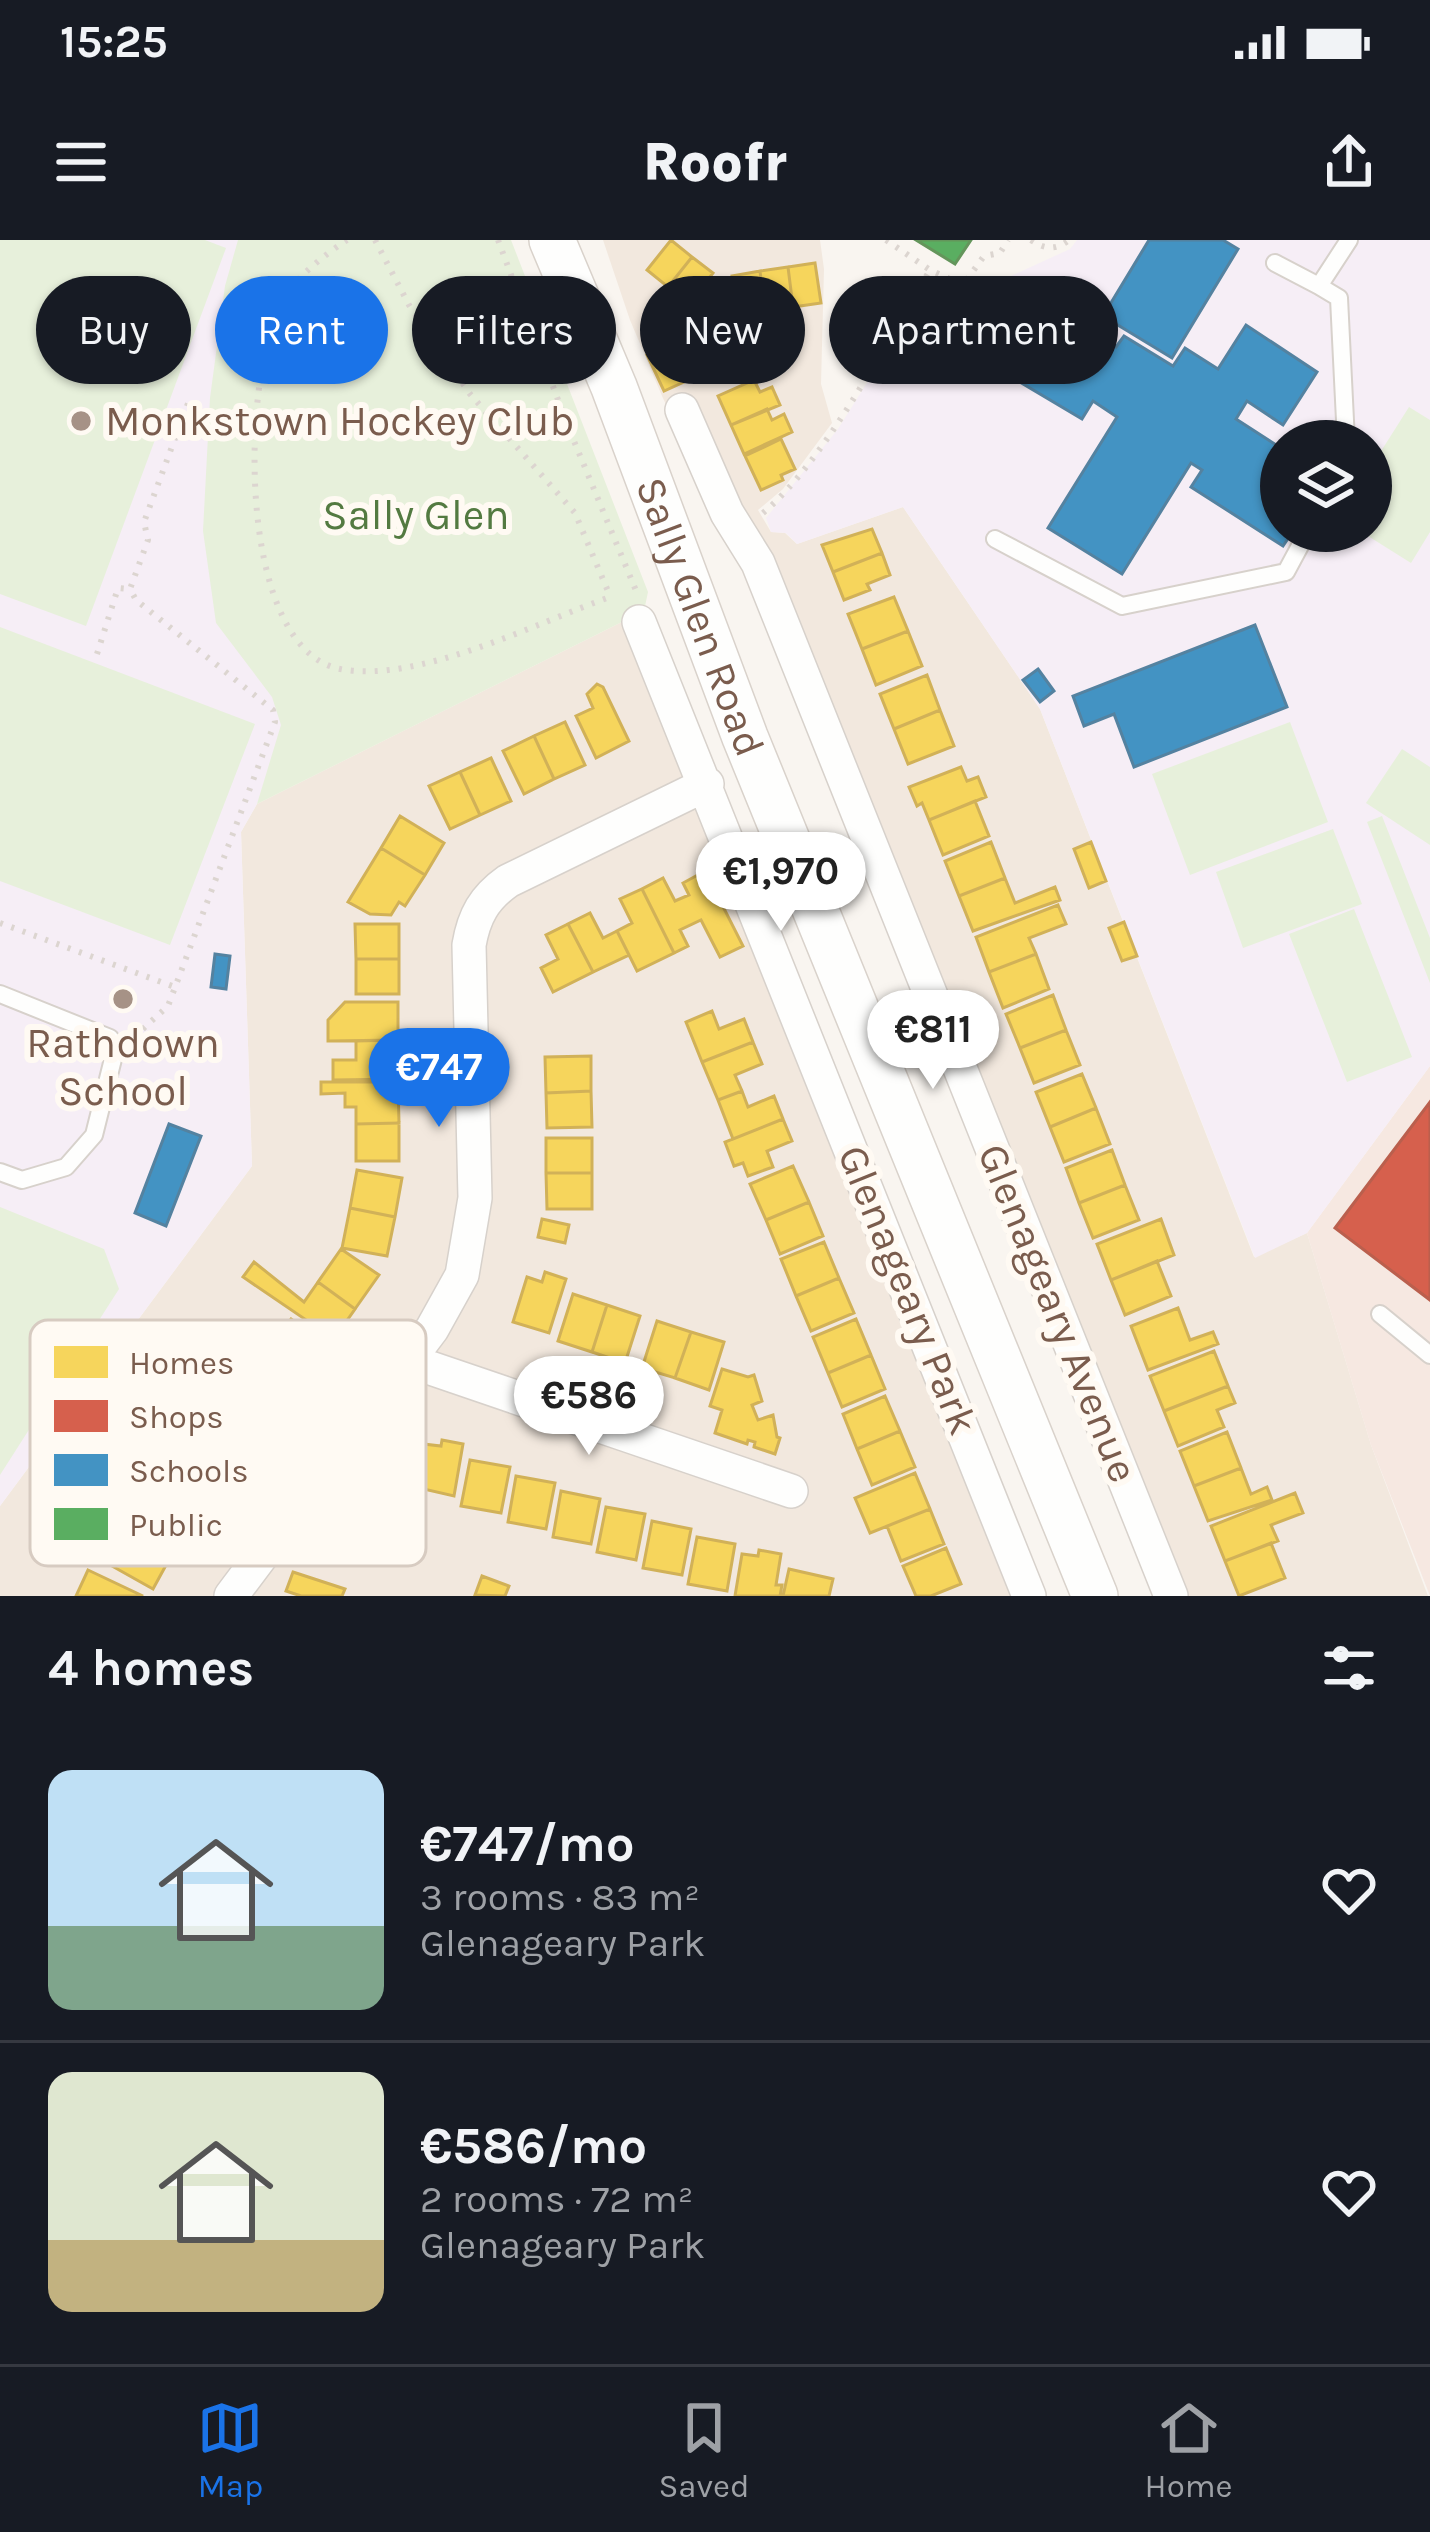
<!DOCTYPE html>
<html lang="en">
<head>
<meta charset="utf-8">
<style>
	:root { --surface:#171b24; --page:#20242c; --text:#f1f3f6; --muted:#9ea1a6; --line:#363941; --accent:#1a73e8 }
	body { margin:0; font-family:Karla,sans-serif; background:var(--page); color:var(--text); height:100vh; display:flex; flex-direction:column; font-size:45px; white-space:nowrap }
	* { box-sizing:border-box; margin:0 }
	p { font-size:39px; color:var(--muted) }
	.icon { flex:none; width:66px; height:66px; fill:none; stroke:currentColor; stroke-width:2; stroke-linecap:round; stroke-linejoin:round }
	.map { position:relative; height:1356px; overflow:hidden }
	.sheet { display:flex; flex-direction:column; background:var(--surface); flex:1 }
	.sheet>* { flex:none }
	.banner { position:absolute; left:36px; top:36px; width:1359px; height:108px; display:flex; gap:24px }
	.buttons { position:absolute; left:1260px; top:180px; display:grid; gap:24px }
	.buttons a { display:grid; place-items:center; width:132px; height:132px; border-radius:50%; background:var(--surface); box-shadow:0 3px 9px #0004; font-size:60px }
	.price { position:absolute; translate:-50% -102px; padding:0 27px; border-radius:42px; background:#fff; color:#222; font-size:39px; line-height:78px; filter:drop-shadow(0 3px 6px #0008) }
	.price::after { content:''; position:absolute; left:50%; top:72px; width:36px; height:27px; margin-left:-18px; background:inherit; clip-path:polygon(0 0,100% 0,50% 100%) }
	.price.on { background:var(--accent); color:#fff }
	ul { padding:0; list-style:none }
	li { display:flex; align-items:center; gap:36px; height:300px; padding:0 48px }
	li+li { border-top:3px solid var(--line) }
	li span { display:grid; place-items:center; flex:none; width:336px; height:240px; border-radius:24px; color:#555 }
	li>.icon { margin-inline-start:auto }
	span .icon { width:144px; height:144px; fill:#fffc; stroke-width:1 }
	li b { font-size:51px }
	h2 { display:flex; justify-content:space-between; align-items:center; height:144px; padding:0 48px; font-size:51px }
	.tag { padding:0 42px; border-radius:54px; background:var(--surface); box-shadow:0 3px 9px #0004; font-size:42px; line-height:108px }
	.tag.on { background:var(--accent); color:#fff }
	.status { display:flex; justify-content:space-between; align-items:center; height:84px; padding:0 60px; background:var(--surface); direction:ltr }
	.status svg { height:33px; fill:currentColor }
	header { display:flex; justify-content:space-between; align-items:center; height:156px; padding:0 48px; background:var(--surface); font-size:54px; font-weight:800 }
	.tab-bar { display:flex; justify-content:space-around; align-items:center; height:168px; border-top:3px solid var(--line); background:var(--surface); font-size:33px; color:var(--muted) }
	.tab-bar a { display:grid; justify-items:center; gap:6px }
	.tab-bar .on { color:var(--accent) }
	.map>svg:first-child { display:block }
</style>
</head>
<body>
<div class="status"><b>15:25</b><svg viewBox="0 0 49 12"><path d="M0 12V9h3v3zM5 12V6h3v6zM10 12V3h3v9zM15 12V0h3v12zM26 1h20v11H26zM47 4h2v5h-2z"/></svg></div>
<header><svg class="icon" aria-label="menu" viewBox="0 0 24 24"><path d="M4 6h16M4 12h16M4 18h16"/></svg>Roofr<svg class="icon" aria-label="share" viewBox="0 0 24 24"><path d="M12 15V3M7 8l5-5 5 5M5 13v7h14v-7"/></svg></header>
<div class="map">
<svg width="1430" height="1356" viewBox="0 0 1430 1356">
	<rect width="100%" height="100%" fill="#f9f5f0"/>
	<path fill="#f2e8de" d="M603 0H820L824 29 821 144 832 183 783 249 758 270 771 292 785 293 797 304 903 267 1040 469 1254 1017 1307 993 1371 1205 1428 1356H1160L749 330 719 279 662 156 630 80Z
		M644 371 1044 1356H0V1266L252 926 241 592 257 564Z"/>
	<path fill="#f6e8e1" d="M1430 826V1356L1371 1205 1307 993Z"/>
	<path fill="#f6eef6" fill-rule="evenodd" d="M0 0H253L286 476 257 564 241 592 252 926 0 1266Z
		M1077 0H1430V826L1307 993 1255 1018 1040 469 903 267 797 304 786 293 771 292 766 278 838 189 932 39 965 57 1070 9ZM1281 201H1371V291H1281Z"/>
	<path fill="#e7f0db" d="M0 0H205L226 8 86 386 0 354Z
		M238 0H511L648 352 644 371 257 564 281 485 272 457 216 383 203 291 210 158 225 46Z
		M1409 167 1430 180V292L1411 323 1360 291H1371V227Z
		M0 387 255 484 170 705 0 641Z
		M1290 482 1328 582 1190 635 1152 534Z
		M1402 509 1430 527V605L1366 563Z
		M1382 576 1430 698V743L1367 582Z
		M1333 589 1362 664 1243 708 1216 632Z
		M1354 669 1412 817 1347 842 1289 694Z
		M0 967 104 1009 119 1049 0 1235Z"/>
	<path fill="#f6d55c" stroke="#d1b158" stroke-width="3" d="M671 0 692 17 668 47 647 30Z
		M692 17 713 33 690 63 668 47Z
		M815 23 821 63 793 67 788 27Z
		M788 27 793 67 765 71 760 31Z
		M760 31 765 71 738 75 732 36Z
		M676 101 683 115 687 113 697 136 664 151 647 115Z
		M754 140 760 152 772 147 780 165 731 185 718 156Z
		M767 169 772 180 784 174 792 192 744 214 731 185Z
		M781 199 795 229 781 235 783 240 761 250 745 216Z
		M872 289 882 313 833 332 822 305Z
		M882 313 890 335 867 344 870 350 844 360 833 332Z
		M894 357 908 391 862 409 848 374Z
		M908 391 922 426 876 445 862 409Z
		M927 435 940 470 894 489 880 454Z
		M597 444 603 447 629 501 596 518 576 476 593 468 587 454Z
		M940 470 954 506 908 524 894 489Z
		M565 482 585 525 554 539 534 496Z
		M534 496 554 539 524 554 503 511Z
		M491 518 511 561 480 575 460 532Z
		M961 527 967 541 978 537 986 557 929 580 922 563 917 566 909 547Z
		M460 532 480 575 450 589 429 546Z
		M975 561 989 596 943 615 929 580Z
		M400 576 444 603 425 635 381 608Z
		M991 602 1005 638 959 656 945 621Z
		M1091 602 1106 641 1089 648 1074 609Z
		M381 608 425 635 405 666 399 662 391 675 370 674 348 662Z
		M705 631 743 706 720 717 701 680 680 690 688 706 674 713 642 649 663 638 675 661 689 655 683 643Z
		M1005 638 1015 663 1055 647 1060 660 973 691 959 656Z
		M642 649 674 713 637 731 617 691 632 683 620 659Z
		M1058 665 1066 684 1029 698 1036 714 989 732 976 697Z
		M590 673 603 698 617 691 629 715 593 732 568 684Z
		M1124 682 1137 716 1122 721 1109 688Z
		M355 684H399V719H356Z
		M568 684 593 732 553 752 541 728 558 719 546 695Z
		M1036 714 1049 749 1003 768 989 732Z
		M356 719H399V754H356Z
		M1053 755 1066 790 1020 808 1006 774Z
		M345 762H398V800L328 801V780Z
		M712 771 719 789 744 779 753 802 702 822 686 782Z
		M1066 790 1080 825 1034 843 1020 808Z
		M398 800 399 839 333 840V820H356V801Z
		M753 802 762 824 735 835 742 851 718 860 702 822Z
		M591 816V851L546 853 545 817Z
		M1082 834 1096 868 1050 887 1036 852Z
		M321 842H398L399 883 356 884V867H345V853L321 854Z
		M591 851 592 887 547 888 546 853Z
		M742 851 748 867 774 856 783 879 733 899 718 860Z
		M1096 868 1110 904 1064 922 1050 887Z
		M783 879 792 901 767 911 773 927 748 936 743 923 734 926 725 902Z
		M399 883V921H356V884Z
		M546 898H592V933H546Z
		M1112 910 1125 945 1079 963 1066 928Z
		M793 926 809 962 766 980 750 944Z
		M357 930 402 938 395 977 350 968Z
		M546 933H592V969H547Z
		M1125 945 1139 980 1093 998 1079 963Z
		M809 962 823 996 780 1014 766 980Z
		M350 968 395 977 387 1016 342 1008Z
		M542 979 569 985 565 1003 538 997Z
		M1161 979 1174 1015 1111 1040 1097 1004Z
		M824 1002 839 1038 796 1056 781 1019Z
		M341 1009 379 1035 355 1069 318 1042Z
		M1157 1021 1171 1056 1125 1075 1111 1040Z
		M254 1022 304 1062 318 1042 355 1069 334 1099 243 1037Z
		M545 1032 566 1039 549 1093 513 1082 527 1037 542 1042Z
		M839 1038 854 1073 811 1091 796 1056Z
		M573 1054 607 1065 592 1112 558 1101Z
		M607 1065 640 1076 625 1123 592 1112Z
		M1178 1068 1190 1100 1213 1092 1218 1104 1148 1130 1131 1086Z
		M291 1079 325 1104 302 1133 269 1108Z
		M856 1079 871 1115 828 1133 813 1097Z
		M657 1081 691 1092 675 1138 642 1128Z
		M691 1092 724 1102 709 1150 675 1138Z
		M1214 1111 1228 1146 1164 1171 1150 1136Z
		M871 1115 885 1149 842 1167 828 1133Z
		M722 1129 748 1137 754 1135 762 1161 752 1165 758 1180 773 1175 777 1197 780 1198 775 1214 754 1207 755 1202 748 1200 747 1204 715 1193 722 1170 710 1166Z
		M1228 1146 1235 1163 1217 1170 1224 1187 1178 1206 1164 1171Z
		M885 1156 900 1191 857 1209 843 1174Z
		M900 1191 915 1227 872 1245 857 1209Z
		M1227 1192 1241 1228 1194 1246 1180 1211Z
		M442 1200 463 1204 454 1256 406 1245 402 1240 403 1231 419 1229 423 1204 441 1206Z
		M470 1220 510 1227 501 1273 461 1266Z
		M1241 1228 1251 1254 1267 1247 1272 1260 1208 1281 1194 1246Z
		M915 1233 930 1269 870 1293 855 1258Z
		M516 1236 555 1243 546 1289 508 1282Z
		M561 1251 600 1259 591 1304 553 1297Z
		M1295 1253 1303 1273 1271 1285 1278 1301 1225 1321 1211 1286Z
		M606 1267 645 1274 636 1320 597 1312Z
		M930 1269 944 1304 901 1321 887 1286Z
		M652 1281 691 1289 682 1335 643 1328Z
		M131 1293 171 1316 153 1349 112 1326Z
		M697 1297 735 1304 727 1351 688 1344Z
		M1271 1303 1285 1338 1239 1356 1225 1321Z
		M946 1308 961 1344 931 1356H916L903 1326Z
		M759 1310 781 1314 776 1345H782L780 1356H735L742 1314 758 1316Z
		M789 1329 833 1339 829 1356H783Z
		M88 1330 143 1356H76Z
		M293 1332 345 1349 342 1356H301L286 1351Z
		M482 1336 509 1346 505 1356 475 1355Z"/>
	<path fill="#d6604d" stroke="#ba5f4d" stroke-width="3" d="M1430 862V1060L1335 988Z"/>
	<path fill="#4393c3" stroke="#5482a0" stroke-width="3" d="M1149 0H1223L1238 9 1172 118 1103 76Z
		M1030 55 1116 107 1124 96 1173 126 1185 108 1218 129 1246 85 1317 132 1283 185 1247 161 1236 179 1281 208V291H1293L1283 306 1191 247 1202 230 1191 223 1122 334 1048 288 1117 177 1093 161 1082 179 988 123Z
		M1255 385 1287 467 1134 527 1114 474 1084 486 1073 456Z
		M1038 429 1054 451 1040 462 1023 440Z
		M215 714 230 716 226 749 211 747Z
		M169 884 201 896 166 986 135 973Z"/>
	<path fill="#5aae61" stroke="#64955b" stroke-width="3" d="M916 0H971L955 24Z"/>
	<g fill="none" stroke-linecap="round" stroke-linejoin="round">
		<defs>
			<path id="lane" d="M1275 23 1319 46
				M1346 201 1339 58 1319 46 1349 0
				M995 299 1122 366 1286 332 1308 291
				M0 754 110 798 114 815 94 895 66 927 22 940 0 932
				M1380 1074 1430 1115"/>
			<path id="street" d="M682 170 727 273 758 323 1171 1356
				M639 382 1029 1356
				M407 1120 791 1251
				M231 1356 432 1089 462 1035 475 958 469 705C474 676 484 658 508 641L707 544"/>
			<g id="secondary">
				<path id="s1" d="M552 0 614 147 745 497 1095 1356"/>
			</g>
		</defs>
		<use href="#lane" stroke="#d7d1cb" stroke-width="20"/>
		<use href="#street" stroke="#d7d1cb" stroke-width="36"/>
		<use href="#secondary" stroke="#d9d2cb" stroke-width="48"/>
		<path stroke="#dcd5d0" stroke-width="6" stroke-dasharray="3 9" stroke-linecap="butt" d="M347 0C327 13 300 34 286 55 240 125 234 408 340 429 417 444 536 383 610 357
			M375 0 409 65 470 154 575 273 610 356
			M498 0 569 189 637 353
			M886 0 930 30 963 45 984 16 1000 13 1008 0
			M1031 0C1044 9 1055 11 1069 0
			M763 273C826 220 886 102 930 30
			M97 414 118 348 129 349
			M0 683 175 747
			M134 797 168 766 275 482 273 470 136 360 130 349 148 300 144 282 190 158"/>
		<use href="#lane" stroke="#fefefd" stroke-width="16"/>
		<use href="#street" stroke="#fefefd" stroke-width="33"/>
		<use href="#secondary" stroke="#fefefd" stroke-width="45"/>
	</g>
	<g fill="#a69286" stroke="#fffaf3" stroke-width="4.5">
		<circle cx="81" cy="181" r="12"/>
		<circle cx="123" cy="759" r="12"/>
	</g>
	<g text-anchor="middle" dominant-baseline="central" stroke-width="12" stroke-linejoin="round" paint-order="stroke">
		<g font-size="42" fill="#7a5c4d" stroke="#fffaf3" text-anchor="start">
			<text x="105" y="181">Monkstown Hockey Club</text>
			<text x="123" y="803" text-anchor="middle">Rathdown<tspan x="123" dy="48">School</tspan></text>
		</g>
		<g font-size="42" fill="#537a41" stroke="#fffaf3">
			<text x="416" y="275">Sally Glen</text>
		</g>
		<g font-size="42" fill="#7a5c4d" stroke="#fffaf3">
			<text stroke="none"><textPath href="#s1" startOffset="405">Sally Glen Road</textPath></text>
			<text transform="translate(908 1050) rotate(68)">Glenageary Park</text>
			<text transform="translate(1058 1073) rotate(68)">Glenageary Avenue</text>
		</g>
	</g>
	<rect x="30" y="1080" width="396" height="246" rx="18" fill="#fffaf3" stroke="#d7cbc1" stroke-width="3"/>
	<rect x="54" y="1106" width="54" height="32" fill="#f6d55c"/>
	<rect x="54" y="1160" width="54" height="32" fill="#d6604d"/>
	<rect x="54" y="1214" width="54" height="32" fill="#4393c3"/>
	<rect x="54" y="1268" width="54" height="32" fill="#5aae61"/>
	<g font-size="33" fill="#7a5c4d">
		<text x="129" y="1134">Homes</text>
		<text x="129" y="1188">Shops</text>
		<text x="129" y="1242">Schools</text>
		<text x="129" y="1296">Public</text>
	</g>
</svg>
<div class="buttons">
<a><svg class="icon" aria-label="layers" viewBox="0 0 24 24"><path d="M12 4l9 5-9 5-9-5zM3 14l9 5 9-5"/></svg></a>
</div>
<b class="price" style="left:781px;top:694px">€1,970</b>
<b class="price" style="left:933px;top:852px">€811</b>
<b class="price on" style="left:439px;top:890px">€747</b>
<b class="price" style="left:589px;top:1218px">€586</b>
<div class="banner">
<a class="tag">Buy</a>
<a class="tag on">Rent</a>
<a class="tag">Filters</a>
<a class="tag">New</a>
<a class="tag">Apartment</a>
</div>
</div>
<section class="sheet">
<h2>4 homes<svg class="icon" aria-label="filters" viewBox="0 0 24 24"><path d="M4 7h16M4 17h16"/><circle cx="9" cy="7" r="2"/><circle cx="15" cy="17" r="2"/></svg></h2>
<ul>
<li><span style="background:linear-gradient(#bfe0f5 65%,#7fa58c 0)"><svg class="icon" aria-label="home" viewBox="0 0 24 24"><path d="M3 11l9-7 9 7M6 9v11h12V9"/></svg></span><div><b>€747/mo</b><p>3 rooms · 83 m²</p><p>Glenageary Park</p></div><svg class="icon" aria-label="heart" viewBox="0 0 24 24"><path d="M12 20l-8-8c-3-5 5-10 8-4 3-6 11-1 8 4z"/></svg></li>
<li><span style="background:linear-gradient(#dfe7d0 70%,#c2b280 0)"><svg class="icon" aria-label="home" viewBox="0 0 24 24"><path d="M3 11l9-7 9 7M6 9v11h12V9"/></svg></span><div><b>€586/mo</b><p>2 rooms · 72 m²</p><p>Glenageary Park</p></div><svg class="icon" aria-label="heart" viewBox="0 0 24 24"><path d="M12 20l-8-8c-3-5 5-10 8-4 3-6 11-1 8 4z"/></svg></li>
</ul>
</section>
<nav class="tab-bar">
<a class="on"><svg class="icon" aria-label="map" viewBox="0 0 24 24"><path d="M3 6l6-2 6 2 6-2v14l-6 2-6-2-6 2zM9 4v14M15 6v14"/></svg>Map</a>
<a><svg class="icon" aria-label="saved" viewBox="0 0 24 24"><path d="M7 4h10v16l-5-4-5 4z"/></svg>Saved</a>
<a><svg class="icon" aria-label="home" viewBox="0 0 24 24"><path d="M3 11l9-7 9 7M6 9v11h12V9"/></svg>Home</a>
</nav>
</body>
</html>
